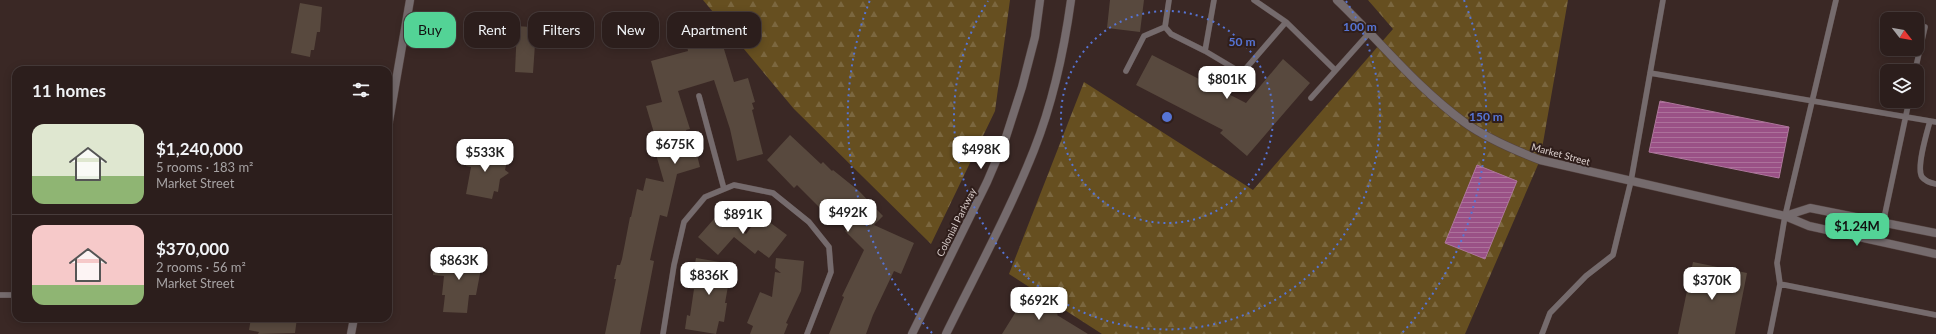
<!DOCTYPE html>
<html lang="en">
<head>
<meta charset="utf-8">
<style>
	:root { --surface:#2c1e1c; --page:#382b29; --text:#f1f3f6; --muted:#a6a2a3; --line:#483c3b; --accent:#53d396 }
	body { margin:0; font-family:Lato,sans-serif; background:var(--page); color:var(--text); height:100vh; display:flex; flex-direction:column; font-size:15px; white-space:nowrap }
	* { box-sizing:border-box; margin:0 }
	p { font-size:13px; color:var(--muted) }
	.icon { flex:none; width:22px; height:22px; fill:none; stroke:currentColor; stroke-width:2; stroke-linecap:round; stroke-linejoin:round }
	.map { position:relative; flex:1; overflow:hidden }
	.sheet { position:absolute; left:12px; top:66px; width:380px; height:256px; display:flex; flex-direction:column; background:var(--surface); border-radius:12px; box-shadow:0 2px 10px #0003,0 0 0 1px var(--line) }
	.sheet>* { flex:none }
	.guide { position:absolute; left:404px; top:12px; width:380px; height:36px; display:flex; gap:8px }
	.needle { width:26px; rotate:121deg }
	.buttons { position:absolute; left:1880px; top:12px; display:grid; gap:8px }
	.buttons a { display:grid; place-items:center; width:44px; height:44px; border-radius:8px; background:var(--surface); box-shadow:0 2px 10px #0003,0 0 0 1px var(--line); font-size:20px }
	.price { position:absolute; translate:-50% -34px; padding:0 9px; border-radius:8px; background:#fff; color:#222; font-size:13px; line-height:26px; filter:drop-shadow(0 1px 2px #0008) }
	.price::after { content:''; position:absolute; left:50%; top:24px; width:12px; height:9px; margin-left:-6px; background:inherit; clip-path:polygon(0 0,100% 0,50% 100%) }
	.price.on { background:var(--accent); color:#111 }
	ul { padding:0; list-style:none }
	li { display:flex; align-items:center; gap:12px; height:100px; padding:0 20px }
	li+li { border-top:1px solid var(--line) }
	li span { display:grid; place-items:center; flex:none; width:112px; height:80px; border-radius:12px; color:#555 }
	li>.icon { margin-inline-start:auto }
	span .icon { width:48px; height:48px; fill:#fffc; stroke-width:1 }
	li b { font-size:17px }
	h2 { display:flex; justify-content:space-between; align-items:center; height:48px; padding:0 20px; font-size:17px }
	.pill { padding:0 14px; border-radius:12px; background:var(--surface); box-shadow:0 2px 10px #0003,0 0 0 1px var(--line); font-size:14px; line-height:36px }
	.pill.on { background:var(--accent); color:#111 }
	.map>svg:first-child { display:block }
</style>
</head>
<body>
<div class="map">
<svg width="1936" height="334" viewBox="0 0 1936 334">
	<defs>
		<pattern id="forest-firs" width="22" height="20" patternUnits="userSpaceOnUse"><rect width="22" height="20" fill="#664f20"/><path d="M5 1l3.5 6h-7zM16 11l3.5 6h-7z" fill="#7b673f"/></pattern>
		<pattern id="water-rules" width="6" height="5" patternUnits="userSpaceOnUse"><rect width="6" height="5" fill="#9a5186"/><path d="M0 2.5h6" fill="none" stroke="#ac719b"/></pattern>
	</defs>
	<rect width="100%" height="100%" fill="#3a2825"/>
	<path fill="url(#forest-firs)" d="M703 0H1010L995 111 931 244 794 109Z
		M1368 0H1568L1540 160 1465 334H1102L1009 274 1084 82 1253 190 1393 29Z"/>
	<path fill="url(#water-rules)" stroke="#ad769b" d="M1660 101 1789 127 1779 178 1649 152Z
		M1477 165 1517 181 1485 259 1445 243Z"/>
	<path fill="#58493e" d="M1110 0H1144L1140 32 1107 28Z
		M300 3 322 7 320 32H317L314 50H311L310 57 291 53Z
		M517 26 556 29 554 46 535 44 533 73 515 72Z
		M720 36 734 82 748 78 755 102 752 103 754 109 752 110 763 154 737 161 730 129 714 80 678 91 690 129 686 130 693 152 696 151 700 167 677 174 667 217 660 215 650 260 654 261 640 334H605L616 279H614L617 265H620L622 259 630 217H631L637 189 643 191 646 178 664 182 653 144 657 143 646 106 662 102 651 61 688 51 687 46Z
		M1152 55 1246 103 1283 59 1310 83 1247 156 1220 133 1223 130 1136 85Z
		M790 135 821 164 823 162 832 171 833 170 859 191 883 216 874 225 914 243 901 274 894 271 873 315 866 334H829L844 297 842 296 864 250 845 231 847 229 830 211 827 215 797 185 794 188 767 160Z
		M469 149 508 156 505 170 509 173 500 179 498 192 494 191 492 199 466 194 471 167 466 166Z
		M721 211 746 234 760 215 787 235 769 258 758 250 755 254 734 237 718 255 698 237Z
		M451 255 483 258 476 295H469L467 313 443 312 445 295H442L444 276 433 275 434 259 450 261Z
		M696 258 732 264 725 303H727L724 322 719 321 716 334 685 329 687 315 690 316 694 289H690Z
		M776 258 804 261 801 291 786 323 788 324 784 334H750L753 326 747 323 760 292 772 297 775 272 781 273 775 268Z
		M1693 262 1747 273 1735 334H1678Z
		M1027 296 1058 314 1057 315 1088 334H1002L1020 305 1021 306Z
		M251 318H297L295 333 258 334 259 332 249 330Z"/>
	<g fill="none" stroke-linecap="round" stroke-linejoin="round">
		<defs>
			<path id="service" d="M1169 0 1165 27 1171 34 1205 51 1242 73 1286 22
				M1254 0 1286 22 1335 70
				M1205 51 1214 0
				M1126 71 1144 36 1165 27
				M1915 71 1925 27
				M1650 73 1936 122
				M699 96 724 189
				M1311 98 1370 32
				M1930 121C1927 132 1916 168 1922 177 1925 181 1931 183 1936 184
				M1883 223 1909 101
				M1780 284 1936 315
				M0 295H16
				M663 334 674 265 684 222 705 197 734 185 773 193 809 222 829 247 831 272 807 334
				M1542 334 1550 313 1586 276 1613 255 1631 181 1663 0
				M1770 334 1780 284 1777 263 1785 216 1836 0"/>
			<path id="minor" d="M1337 0C1379 40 1416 87 1464 122 1486 138 1514 150 1540 160L1785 216 1809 226 1936 254
				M388 127 410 0
				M1785 216 1810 208 1936 233
				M351 334 354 318"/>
			<path id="tertiary" d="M912 334 987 182 1005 140 1022 87 1035 37 1040 0
				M946 334C976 273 1009 213 1034 150 1053 102 1064 51 1071 0"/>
		</defs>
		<use href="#service" stroke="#544340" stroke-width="6"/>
		<use href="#minor" stroke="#544340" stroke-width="9"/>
		<use href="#tertiary" stroke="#544340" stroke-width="9"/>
		<use href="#service" stroke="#756b6d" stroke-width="5.5"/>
		<use href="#minor" stroke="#756b6d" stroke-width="8"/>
		<use href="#tertiary" stroke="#756b6d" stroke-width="8"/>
	</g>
	<g fill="none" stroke="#5674d4" stroke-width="2" stroke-dasharray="2 4">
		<circle cx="1167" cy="117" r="106"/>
		<path d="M1346 1A213 213 0 1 1 988 1"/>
		<path d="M932 333A319 319 0 0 1 870 0M1464 0A319 319 0 0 1 1402 333"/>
	</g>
	<g text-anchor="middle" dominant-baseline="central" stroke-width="4" stroke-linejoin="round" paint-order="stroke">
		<g font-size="10" fill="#dacecc" stroke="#2f1e1b">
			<text transform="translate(1561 154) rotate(15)">Market Street</text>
			<text transform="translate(956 222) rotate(-63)">Colonial Parkway</text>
		</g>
	</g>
	<circle cx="1167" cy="117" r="6" fill="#5674d4" stroke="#2f1e1b" stroke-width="2"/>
	<g font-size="12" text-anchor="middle" font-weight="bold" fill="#5674d4" stroke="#2f1e1b" stroke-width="4" stroke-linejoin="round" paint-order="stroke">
		<text x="1360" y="31">100 m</text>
		<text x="1242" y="46">50 m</text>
		<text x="1486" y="121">150 m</text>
	</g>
</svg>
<div class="buttons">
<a><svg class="needle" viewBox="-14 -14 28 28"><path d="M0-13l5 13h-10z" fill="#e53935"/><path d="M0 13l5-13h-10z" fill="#a6a2a3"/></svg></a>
<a><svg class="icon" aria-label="layers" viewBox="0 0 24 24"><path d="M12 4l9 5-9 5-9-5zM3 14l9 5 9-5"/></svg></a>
</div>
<b class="price" style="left:1227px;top:100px">$801K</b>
<b class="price" style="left:675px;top:165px">$675K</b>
<b class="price" style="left:981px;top:170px">$498K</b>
<b class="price" style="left:485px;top:173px">$533K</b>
<b class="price" style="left:848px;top:233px">$492K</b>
<b class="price" style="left:743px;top:235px">$891K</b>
<b class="price on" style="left:1857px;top:247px">$1.24M</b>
<b class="price" style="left:459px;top:281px">$863K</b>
<b class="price" style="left:709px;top:296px">$836K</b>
<b class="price" style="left:1712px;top:301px">$370K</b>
<b class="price" style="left:1039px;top:321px">$692K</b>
<div class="guide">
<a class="pill on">Buy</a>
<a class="pill">Rent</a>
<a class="pill">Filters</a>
<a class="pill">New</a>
<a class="pill">Apartment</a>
</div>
<section class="sheet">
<h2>11 homes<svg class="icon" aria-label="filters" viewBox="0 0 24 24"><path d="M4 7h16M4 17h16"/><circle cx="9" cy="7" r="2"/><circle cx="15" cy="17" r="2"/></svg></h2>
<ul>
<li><span style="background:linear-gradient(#dfe7d0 65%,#8fb573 0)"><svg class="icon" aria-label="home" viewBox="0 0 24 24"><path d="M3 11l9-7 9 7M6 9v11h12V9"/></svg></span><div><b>$1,240,000</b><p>5 rooms · 183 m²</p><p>Market Street</p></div></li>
<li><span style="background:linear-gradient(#f6c9c9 75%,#8fb573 0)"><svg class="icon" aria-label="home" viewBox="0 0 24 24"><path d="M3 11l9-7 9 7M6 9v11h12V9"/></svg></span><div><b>$370,000</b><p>2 rooms · 56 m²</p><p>Market Street</p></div></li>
</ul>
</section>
</div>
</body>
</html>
